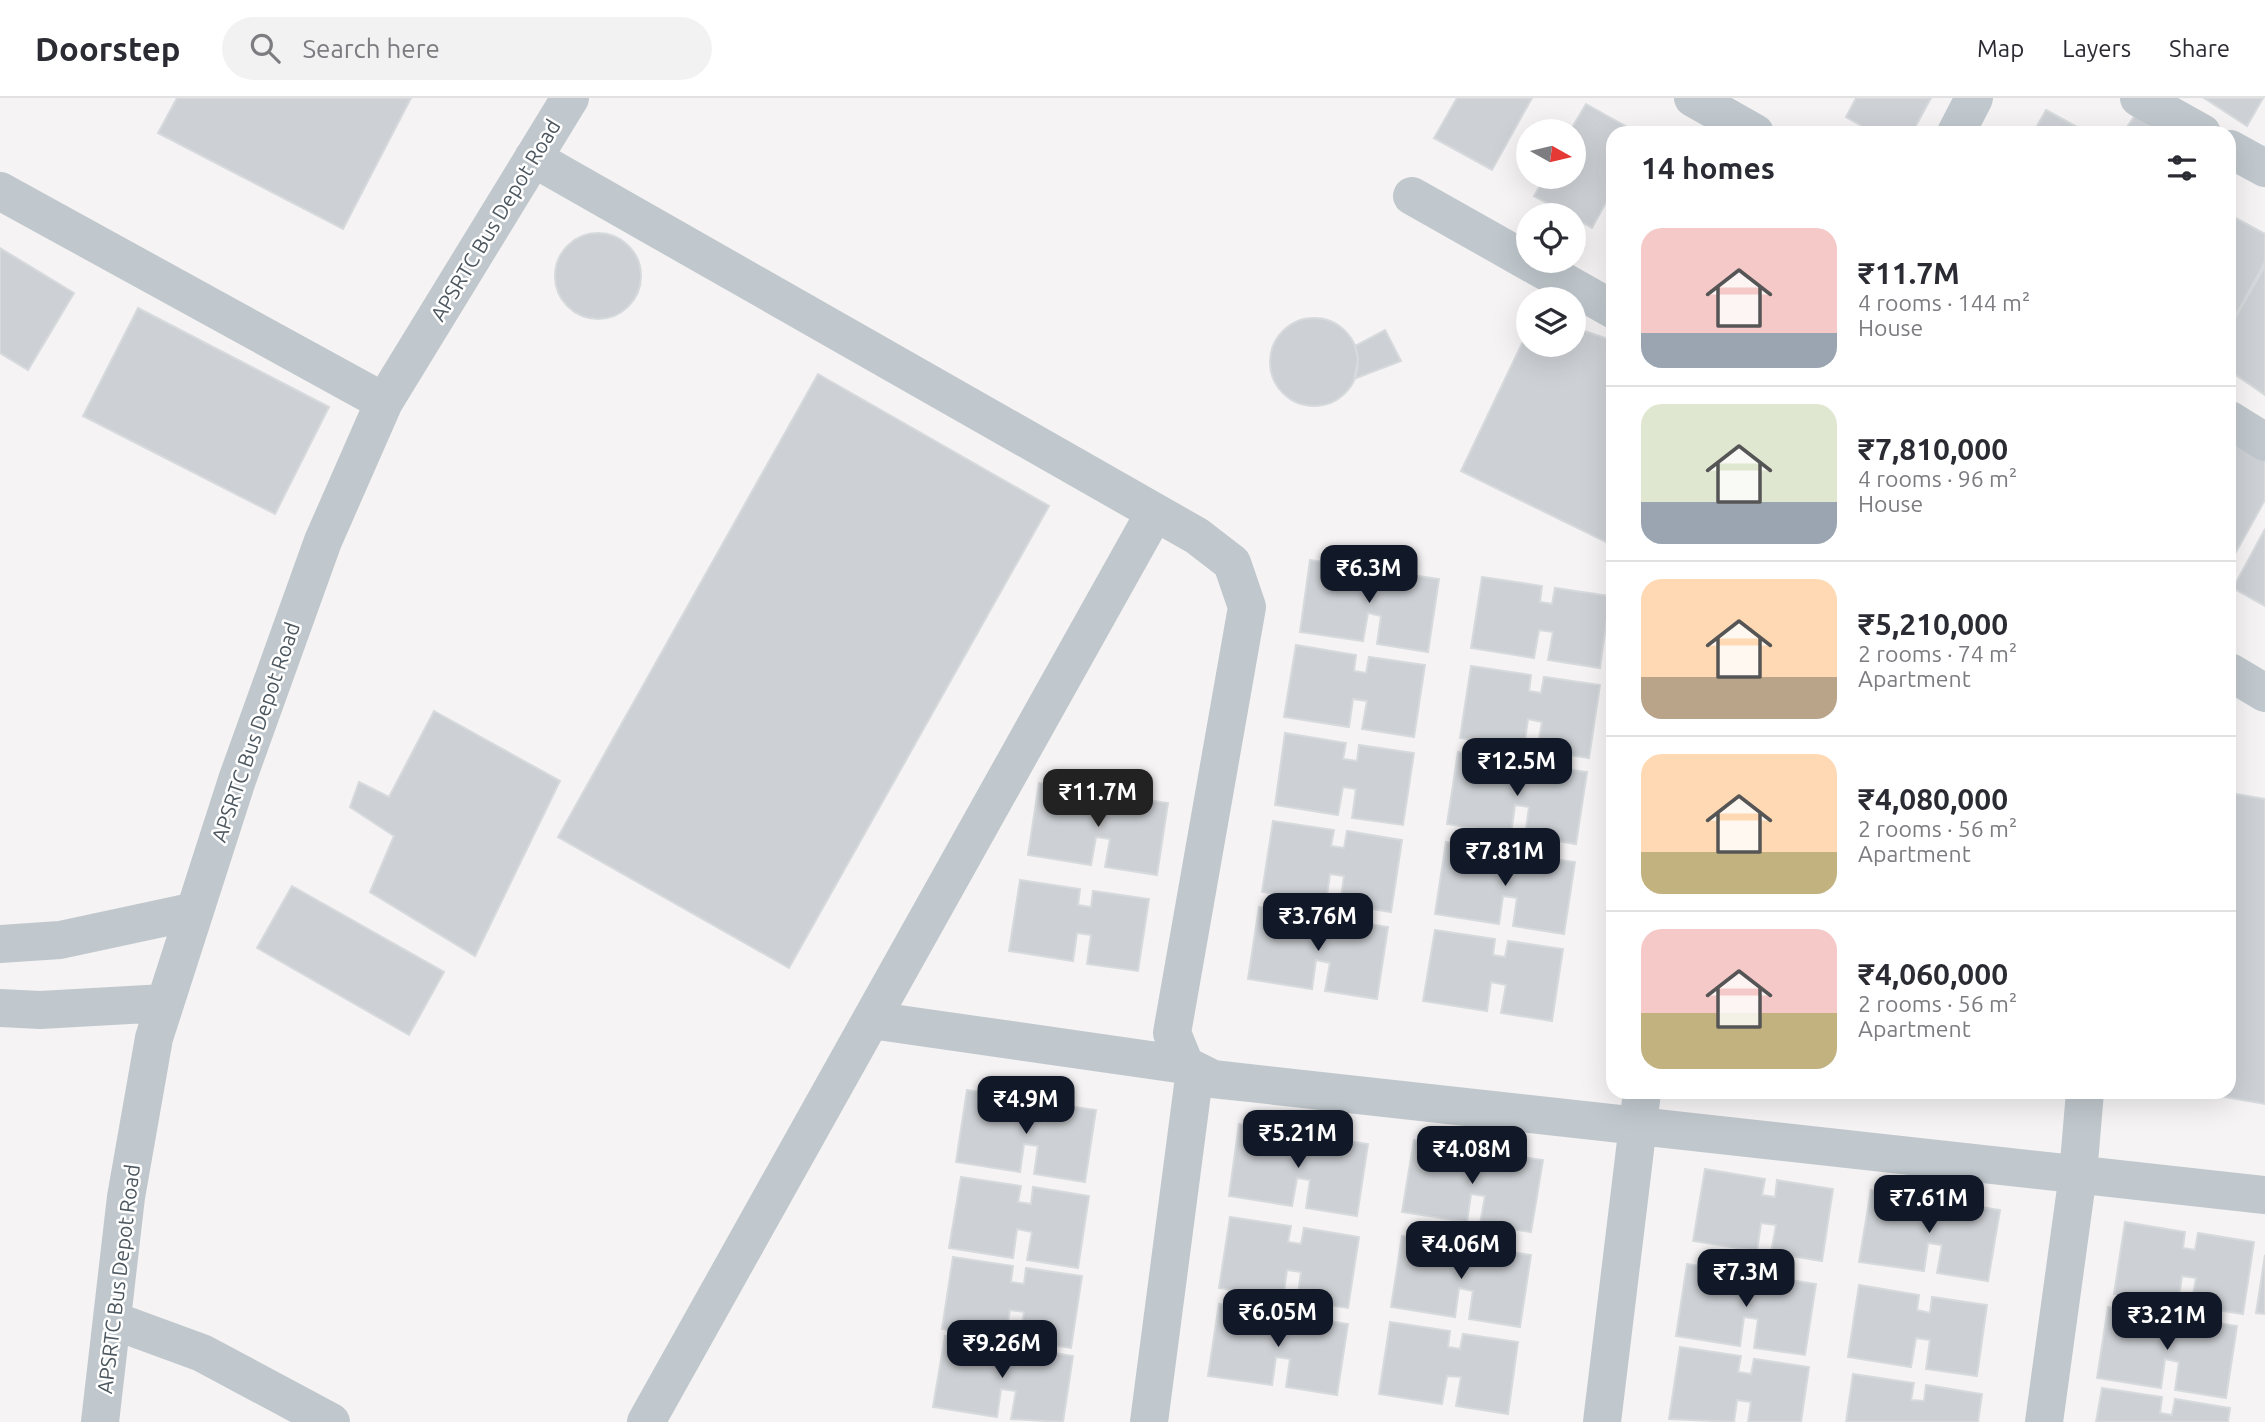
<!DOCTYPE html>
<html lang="en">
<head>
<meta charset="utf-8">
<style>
	:root { --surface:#fff; --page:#f2f2f3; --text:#2b2b33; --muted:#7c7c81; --line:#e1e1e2; --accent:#111827 }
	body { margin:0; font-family:Ubuntu,sans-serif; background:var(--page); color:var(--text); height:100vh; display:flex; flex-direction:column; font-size:26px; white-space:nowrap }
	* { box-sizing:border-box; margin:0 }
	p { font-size:23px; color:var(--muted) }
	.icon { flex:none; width:38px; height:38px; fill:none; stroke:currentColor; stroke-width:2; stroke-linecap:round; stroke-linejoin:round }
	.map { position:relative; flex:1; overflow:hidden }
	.panel { position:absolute; left:1606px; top:28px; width:630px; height:973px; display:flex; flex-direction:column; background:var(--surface); border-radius:21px; box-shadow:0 7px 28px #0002 }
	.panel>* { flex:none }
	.needle { width:46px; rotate:98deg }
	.buttons { position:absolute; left:1516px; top:21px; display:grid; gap:14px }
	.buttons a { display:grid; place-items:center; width:70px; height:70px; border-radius:50%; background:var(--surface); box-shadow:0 7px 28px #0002; font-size:35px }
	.price { position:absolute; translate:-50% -60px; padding:0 16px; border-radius:14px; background:var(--accent); color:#fff; font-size:23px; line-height:46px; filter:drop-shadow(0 2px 4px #0008) }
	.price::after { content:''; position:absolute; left:50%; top:42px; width:21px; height:16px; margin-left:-10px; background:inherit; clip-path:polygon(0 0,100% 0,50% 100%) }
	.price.current { background:#222; color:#fff }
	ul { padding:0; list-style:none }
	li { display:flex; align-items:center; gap:21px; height:175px; padding:0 35px }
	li+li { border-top:2px solid var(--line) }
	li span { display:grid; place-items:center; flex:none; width:196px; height:140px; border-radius:21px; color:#555 }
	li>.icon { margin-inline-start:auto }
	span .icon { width:84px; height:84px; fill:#fffc; stroke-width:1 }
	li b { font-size:30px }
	h2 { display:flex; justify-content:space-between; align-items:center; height:84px; padding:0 35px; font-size:30px }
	header { display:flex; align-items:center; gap:42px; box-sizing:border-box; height:98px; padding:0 35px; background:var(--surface); border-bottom:2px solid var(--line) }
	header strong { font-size:33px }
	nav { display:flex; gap:38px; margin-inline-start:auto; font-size:24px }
	.search { width:490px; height:63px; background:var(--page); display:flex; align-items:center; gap:18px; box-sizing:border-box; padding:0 24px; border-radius:38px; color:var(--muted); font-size:26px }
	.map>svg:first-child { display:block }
</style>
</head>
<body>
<header>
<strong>Doorstep</strong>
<div class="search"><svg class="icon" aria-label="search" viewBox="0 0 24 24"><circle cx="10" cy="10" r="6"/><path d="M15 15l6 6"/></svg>Search here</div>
<nav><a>Map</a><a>Layers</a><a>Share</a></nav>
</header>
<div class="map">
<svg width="2265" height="1324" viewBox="0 0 2265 1324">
	<rect width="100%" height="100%" fill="#f5f3f3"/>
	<path fill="#cdd0d4" stroke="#d7dadd" stroke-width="2" d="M177 0H411L343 131 158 35Z
		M1457 0H1532L1492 72 1434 40Z
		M1856 0H1931L1912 35H1874L1846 19Z
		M2204 0H2263L2247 28Z
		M1586 6 1638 35H1614V90L1592 130 1534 98 1545 79H1573V33H1570Z
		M2046 12 2088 35H2033Z
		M2136 16 2162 35H2123Z
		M2230 117 2265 136V164L2230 228Z
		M555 178a43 43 0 1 1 86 0a43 43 0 1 1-86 0Z
		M0 150 74 195 28 272 0 255Z
		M2265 168V297L2230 273V229Z
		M138 210 329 309 275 416 83 318Z
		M1270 264a44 44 0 1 1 88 0a44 44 0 1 1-88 0Z
		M1573 229 1614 243V448L1461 373 1528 233V247H1573Z
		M1385 232 1401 263 1354 281 1358 261 1355 248Z
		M818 276 1049 408 789 870 558 739Z
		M2230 339 2265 359V402L2230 465Z
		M2265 431V508L2233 490Z
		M1310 462 1371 471 1368 487 1382 489 1384 473 1439 481 1428 554 1377 546 1381 518 1368 515 1363 543 1300 534Z
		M1482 479 1542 488 1540 504 1552 506 1555 490 1610 498 1600 570 1548 562 1553 534 1539 532 1534 560 1471 550Z
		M1296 547 1356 557 1354 573 1366 575 1369 559 1425 567 1414 639 1362 631 1367 603 1353 601 1349 629 1284 619Z
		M1471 568 1531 577 1529 593 1541 595 1544 579 1600 587 1589 660 1537 652 1542 624 1528 621 1524 649 1460 640Z
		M434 613 560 683 475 858 370 794 394 738 350 709 359 684 389 699Z
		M1285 635 1346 645 1343 661 1357 663 1359 647 1414 655 1403 727 1352 720 1356 691 1343 689 1338 717 1275 707Z
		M1458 654 1518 664 1516 680 1529 682 1532 666 1587 674 1576 746 1525 738 1529 709 1515 707 1511 736 1447 726Z
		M1039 685 1099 694 1097 711 1109 713 1112 697 1168 705 1157 777 1105 769 1110 741 1096 739 1091 767 1028 757Z
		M2230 695 2265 701V1006L2197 994H2230Z
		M1273 723 1334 732 1331 748 1344 750 1347 733 1402 742 1391 814 1340 806 1344 778 1330 776 1326 804 1262 794Z
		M1446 744 1507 753 1504 770 1517 772 1520 756 1575 764 1564 836 1513 828 1517 800 1503 798 1499 826 1435 816Z
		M1020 782 1080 791 1078 807 1091 809 1093 793 1149 801 1138 873 1087 866 1091 837 1077 835 1073 863 1009 853Z
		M292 788 444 874 409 937 257 850Z
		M1259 809 1319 819 1317 835 1330 837 1332 820 1388 829 1377 901 1325 893 1330 865 1316 862 1312 891 1248 881Z
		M1435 832 1495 841 1493 857 1505 859 1508 843 1563 851 1552 923 1501 915 1506 887 1491 884 1487 913 1423 903Z
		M967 992 1027 1001 1025 1018 1038 1020 1040 1004 1096 1012 1085 1084 1034 1076 1038 1048 1024 1046 1020 1074 956 1064Z
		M1239 1026 1300 1035 1297 1052 1310 1053 1313 1038 1368 1046 1357 1118 1306 1110 1310 1082 1297 1080 1292 1108 1229 1098Z
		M1414 1042 1474 1052 1471 1068 1484 1070 1487 1054 1543 1062 1531 1134 1480 1126 1485 1098 1471 1096 1467 1124 1402 1114Z
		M1705 1071 1765 1081 1762 1097 1775 1099 1777 1082 1833 1091 1822 1163 1771 1155 1776 1127 1761 1125 1757 1153 1693 1143Z
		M961 1079 1021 1088 1018 1104 1031 1106 1033 1089 1089 1098 1078 1170 1027 1162 1032 1134 1017 1131 1013 1160 949 1150Z
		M1871 1092 1931 1101 1928 1117 1941 1119 1944 1103 2000 1112 1988 1183 1937 1175 1942 1147 1928 1145 1924 1173 1859 1164Z
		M1230 1119 1291 1128 1288 1144 1301 1146 1304 1130 1359 1139 1348 1210 1297 1203 1301 1174 1287 1172 1283 1201 1219 1190Z
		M2125 1124 2185 1134 2183 1150 2195 1152 2198 1135 2254 1144 2243 1216 2191 1208 2196 1180 2182 1178 2178 1206 2114 1196Z
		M1402 1138 1463 1147 1460 1163 1473 1165 1476 1149 1531 1157 1520 1229 1469 1221 1473 1193 1459 1190 1455 1219 1391 1209Z
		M2265 1157V1216L2256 1215Z
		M953 1159 1013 1168 1011 1184 1024 1186 1026 1170 1082 1178 1071 1250 1020 1243 1024 1214 1010 1212 1005 1240 942 1231Z
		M1687 1166 1747 1175 1745 1191 1758 1194 1760 1177 1816 1186 1805 1257 1754 1250 1758 1221 1744 1219 1740 1248 1676 1238Z
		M1859 1187 1919 1197 1917 1212 1930 1215 1932 1199 1987 1207 1977 1278 1926 1271 1930 1242 1916 1240 1911 1269 1848 1259Z
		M1219 1206 1280 1215 1277 1231 1290 1233 1292 1217 1348 1226 1337 1297 1286 1289 1290 1261 1276 1259 1272 1287 1208 1278Z
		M2108 1209 2168 1218 2166 1234 2179 1236 2181 1219 2237 1228 2226 1300 2175 1292 2179 1264 2165 1261 2161 1290 2097 1280Z
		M1390 1224 1450 1233 1448 1249 1460 1251 1463 1236 1518 1244 1508 1316 1456 1308 1461 1279 1447 1278 1442 1306 1379 1296Z
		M945 1238 1005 1247 1003 1263 1015 1265 1018 1249 1073 1258 1063 1324 1011 1321 1016 1293 1001 1291 997 1319 933 1309Z
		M1680 1249 1741 1258 1738 1274 1751 1276 1754 1261 1809 1269 1801 1324H1748L1751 1304 1737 1302 1734 1324 1669 1321Z
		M1853 1276 1914 1285 1911 1302 1924 1303 1926 1287 1982 1296 1978 1324H1846Z
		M2102 1290 2162 1299 2160 1315 2172 1317 2175 1301 2230 1310 2228 1324H2096Z"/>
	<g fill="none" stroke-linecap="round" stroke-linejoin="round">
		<path stroke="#c0c8cd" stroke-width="38" d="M1693 0 1755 35
			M2139 0 2202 35
			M1956 35 1974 0
			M2230 51 2265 70
			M533 60 1197 438 1232 465 1247 509 1172 935 1185 967 1213 981 2265 1097
			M0 93 384 304
			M1412 98 1614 212
			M2230 322 2265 344
			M2230 574 2265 595
			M0 846 60 842 195 813
			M0 910 40 912 165 905
			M871 922 1185 967
			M112 1222 202 1255 331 1324
			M100 1324 126 1099 154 940 237 682 323 443 384 304 570 0
			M646 1324 1155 414
			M1149 1324 1195 972
			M1602 1324 1642 994
			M2044 1324 2078 1076 2085 994"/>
	</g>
	<g text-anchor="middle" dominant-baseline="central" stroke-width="5" stroke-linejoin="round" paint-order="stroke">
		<g font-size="21" fill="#4c575f" stroke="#fff">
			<text transform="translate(495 122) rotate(-59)">APSRTC Bus Depot Road</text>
			<text transform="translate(255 634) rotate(-71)">APSRTC Bus Depot Road</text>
			<text transform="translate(118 1181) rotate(-83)">APSRTC Bus Depot Road</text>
		</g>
	</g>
</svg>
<div class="buttons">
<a><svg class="needle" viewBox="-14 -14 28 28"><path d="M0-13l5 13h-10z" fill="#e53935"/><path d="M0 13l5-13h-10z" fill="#7c7c81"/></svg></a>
<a><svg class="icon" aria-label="locate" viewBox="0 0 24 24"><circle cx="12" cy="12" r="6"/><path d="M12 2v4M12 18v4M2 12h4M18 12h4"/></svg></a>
<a><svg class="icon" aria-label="layers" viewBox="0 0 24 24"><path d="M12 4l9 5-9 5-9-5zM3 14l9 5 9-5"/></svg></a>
</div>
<b class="price" style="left:1369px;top:507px">₹6.3M</b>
<b class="price" style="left:1517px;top:700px">₹12.5M</b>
<b class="price current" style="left:1098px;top:731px">₹11.7M</b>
<b class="price" style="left:1505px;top:790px">₹7.81M</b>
<b class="price" style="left:1318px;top:855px">₹3.76M</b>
<b class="price" style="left:1026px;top:1038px">₹4.9M</b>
<b class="price" style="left:1298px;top:1072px">₹5.21M</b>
<b class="price" style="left:1472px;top:1088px">₹4.08M</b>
<b class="price" style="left:1929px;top:1137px">₹7.61M</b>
<b class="price" style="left:1461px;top:1183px">₹4.06M</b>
<b class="price" style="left:1746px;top:1211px">₹7.3M</b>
<b class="price" style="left:1278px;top:1251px">₹6.05M</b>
<b class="price" style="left:2167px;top:1254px">₹3.21M</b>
<b class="price" style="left:1002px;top:1282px">₹9.26M</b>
<section class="panel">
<h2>14 homes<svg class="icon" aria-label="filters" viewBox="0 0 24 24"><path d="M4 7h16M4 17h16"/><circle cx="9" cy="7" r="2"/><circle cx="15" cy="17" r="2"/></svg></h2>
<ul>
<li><span style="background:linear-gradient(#f6c9c9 75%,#9aa5b1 0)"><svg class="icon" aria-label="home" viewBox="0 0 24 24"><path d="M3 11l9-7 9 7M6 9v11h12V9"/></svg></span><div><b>₹11.7M</b><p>4 rooms · 144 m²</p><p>House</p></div></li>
<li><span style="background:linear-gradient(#dfe7d0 70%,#9aa5b1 0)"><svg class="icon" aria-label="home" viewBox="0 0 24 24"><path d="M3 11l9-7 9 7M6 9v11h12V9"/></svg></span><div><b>₹7,810,000</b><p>4 rooms · 96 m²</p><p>House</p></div></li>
<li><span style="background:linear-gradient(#ffd9b3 70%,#b9a48a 0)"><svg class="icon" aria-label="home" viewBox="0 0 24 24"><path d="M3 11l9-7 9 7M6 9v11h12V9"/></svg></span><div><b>₹5,210,000</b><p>2 rooms · 74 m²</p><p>Apartment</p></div></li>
<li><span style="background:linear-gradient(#ffd9b3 70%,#c2b280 0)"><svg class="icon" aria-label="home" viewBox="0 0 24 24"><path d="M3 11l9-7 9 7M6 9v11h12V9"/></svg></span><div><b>₹4,080,000</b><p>2 rooms · 56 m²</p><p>Apartment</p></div></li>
<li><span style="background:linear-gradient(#f6c9c9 60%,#c2b280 0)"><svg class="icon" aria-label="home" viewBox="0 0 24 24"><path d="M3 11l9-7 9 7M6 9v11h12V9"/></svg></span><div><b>₹4,060,000</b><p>2 rooms · 56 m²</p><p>Apartment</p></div></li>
</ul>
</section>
</div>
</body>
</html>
